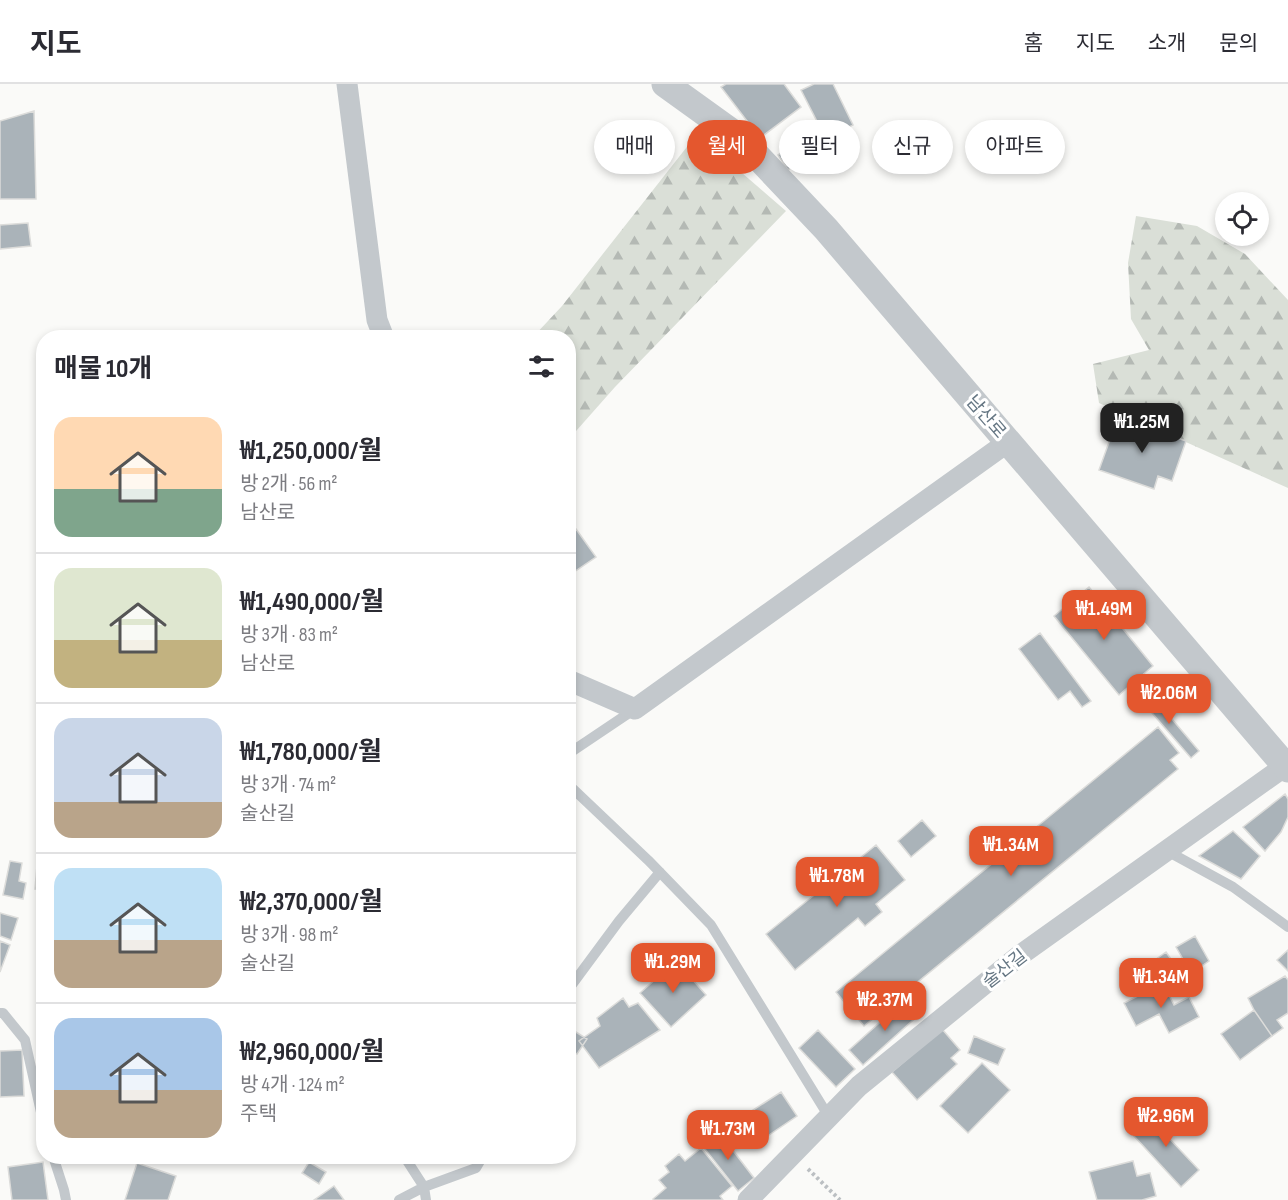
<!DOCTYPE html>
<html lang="ko">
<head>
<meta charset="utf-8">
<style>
	:root { --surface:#fff; --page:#f7f7f7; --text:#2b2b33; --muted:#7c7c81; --line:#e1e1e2; --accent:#e4572e }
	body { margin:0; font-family:"Sofia Sans Condensed","Noto Sans KR",sans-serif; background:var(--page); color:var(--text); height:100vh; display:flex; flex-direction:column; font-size:22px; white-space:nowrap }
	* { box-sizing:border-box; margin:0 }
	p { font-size:20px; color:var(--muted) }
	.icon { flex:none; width:33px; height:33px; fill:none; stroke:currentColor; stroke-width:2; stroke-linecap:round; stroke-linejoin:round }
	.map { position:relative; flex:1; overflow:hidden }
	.sheet { position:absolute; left:36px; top:246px; width:540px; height:834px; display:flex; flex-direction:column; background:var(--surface); border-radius:24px; box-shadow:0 3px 9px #0003 }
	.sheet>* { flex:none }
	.guide { position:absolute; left:594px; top:36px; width:570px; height:54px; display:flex; gap:12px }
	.buttons { position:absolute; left:1215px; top:108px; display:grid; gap:12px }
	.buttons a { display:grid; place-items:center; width:54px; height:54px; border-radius:50%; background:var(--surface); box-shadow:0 3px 9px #0003; font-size:30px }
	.price { position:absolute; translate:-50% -51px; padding:0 14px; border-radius:12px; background:var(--accent); color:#fff; font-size:20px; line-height:39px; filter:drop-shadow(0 2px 3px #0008) }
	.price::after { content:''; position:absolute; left:50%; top:36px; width:18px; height:14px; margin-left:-9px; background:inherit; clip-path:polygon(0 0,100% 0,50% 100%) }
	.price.on { background:#222; color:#fff }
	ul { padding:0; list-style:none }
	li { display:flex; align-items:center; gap:18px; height:150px; padding:0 18px }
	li+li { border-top:2px solid var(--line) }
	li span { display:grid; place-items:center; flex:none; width:168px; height:120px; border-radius:18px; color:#555 }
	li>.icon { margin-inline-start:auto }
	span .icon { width:72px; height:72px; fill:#fffc; stroke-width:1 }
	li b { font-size:26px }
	h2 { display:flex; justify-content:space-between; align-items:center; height:72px; padding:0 18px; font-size:26px }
	.tag { padding:0 21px; border-radius:27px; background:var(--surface); box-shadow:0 3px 9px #0003; font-size:21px; line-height:54px }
	.tag.on { background:var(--accent); color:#fff }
	header { display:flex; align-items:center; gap:36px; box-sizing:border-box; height:84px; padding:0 30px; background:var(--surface); border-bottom:2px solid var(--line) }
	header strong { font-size:28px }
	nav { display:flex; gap:33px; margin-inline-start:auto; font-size:21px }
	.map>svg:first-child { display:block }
</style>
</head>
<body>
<header>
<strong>지도</strong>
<nav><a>홈</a><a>지도</a><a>소개</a><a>문의</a></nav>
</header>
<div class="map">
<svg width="1288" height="1116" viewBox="0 0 1288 1116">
	<defs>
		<pattern id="forest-firs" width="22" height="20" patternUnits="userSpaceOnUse" patternTransform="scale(1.5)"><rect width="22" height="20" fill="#dadfd7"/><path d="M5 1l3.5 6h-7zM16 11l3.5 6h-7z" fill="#b4b9b4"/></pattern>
	</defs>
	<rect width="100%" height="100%" fill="#fafaf8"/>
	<path fill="url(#forest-firs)" d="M697 50 786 127 615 303 569 355 568 254 533 253 562 222Z
		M1136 132 1197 142 1245 170 1288 216V404L1099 319 1093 280 1149 266 1131 235 1128 179Z"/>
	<path fill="#aab3b9" stroke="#dcdcda" stroke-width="1.5" d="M726 0H784L801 23 760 54 721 3Z
		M814 0H833L853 41 826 55 801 6Z
		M34 27 36 115H0V37Z
		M810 49 820 65 788 86 778 71Z
		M28 139 31 162 0 165V141Z
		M1118 333 1186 357 1172 397 1158 392 1154 405 1099 386Z
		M576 445 596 473 568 492V450Z
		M1089 503 1153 582 1119 611 1054 532Z
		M1040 549 1091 617 1082 623 1070 607 1058 616 1019 565Z
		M1149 608 1199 667 1191 674 1140 615Z
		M1158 643 1179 669 1170 676 1178 685 864 942 836 908Z
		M1285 710 1288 715V733L1281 748 1265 767 1243 743Z
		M42 723H44V806L35 805Z
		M922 736 936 752 911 773 898 757Z
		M1233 747 1260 772 1241 795 1199 772Z
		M876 761 905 796 876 820 882 828 865 842 858 834 795 886 766 850Z
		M10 777 22 779 19 797 26 799 23 815 3 811Z
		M0 829 18 834 11 856 0 852Z
		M1195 852 1209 877 1191 889 1176 863Z
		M0 857 10 861 0 888Z
		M1288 866V887L1277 876Z
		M1166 868 1182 891 1170 898 1155 876Z
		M676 877 706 911 671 943 640 909Z
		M1285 892 1288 896V929L1277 936 1283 944 1272 952 1254 926 1248 914Z
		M1163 899 1174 921 1189 913 1199 933 1169 949 1159 930 1136 942 1124 919Z
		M623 914 629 923 638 919 660 946 599 984 579 957 600 942 597 934Z
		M907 914 921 929 863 981 849 966Z
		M1254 926 1272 952 1240 976 1221 950Z
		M568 943 587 955 577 970 568 964Z
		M942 945 960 966 951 974 957 980 917 1016 892 988Z
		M818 946 855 985 836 1003 799 964Z
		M974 952 1005 965 998 981 968 969Z
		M22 966 24 1012 0 1013V967Z
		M982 979 1010 1006 968 1049 940 1022Z
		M781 1008 797 1032 766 1053 750 1028Z
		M1163 1025 1177 1040 1166 1051 1199 1086 1181 1103 1134 1052Z
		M718 1047 754 1094 738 1107 701 1060Z
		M701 1064 732 1102 720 1112 723 1116H654L653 1115 666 1104 659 1096 669 1088 665 1082 679 1070 685 1077Z
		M1133 1077 1137 1092 1150 1089 1156 1112 1142 1116H1097L1089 1088Z
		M43 1078 48 1116H12L8 1083Z
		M309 1078 326 1088 319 1100 302 1089Z
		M137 1079 176 1092 168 1116H125Z
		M334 1102 344 1116H314Z"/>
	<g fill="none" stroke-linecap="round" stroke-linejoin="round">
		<path stroke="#bbbfc2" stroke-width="4" stroke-dasharray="3 3" stroke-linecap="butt" d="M808 1085 840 1116"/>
		<path stroke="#c3c8cc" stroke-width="10" d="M568 670 635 625
			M568 700 648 776 711 841 829 1033
			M1167 767 1233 803 1288 843
			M568 906 619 837 660 788
			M0 929H3L25 956 44 1042
			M53 1072 64 1106 66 1116
			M404 1072 424 1103 426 1116
			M399 1116 424 1103 476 1084 483 1072"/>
		<path stroke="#c3c8cc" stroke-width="21" d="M347 0 377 236 384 254
			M568 596 635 625 1008 358
			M748 1116 859 1002 1019 872 1288 680"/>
		<path stroke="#c3c8cc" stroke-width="27" d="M665 0 740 54 826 145 1288 685"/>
	</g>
	<g text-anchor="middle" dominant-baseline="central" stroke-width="6" stroke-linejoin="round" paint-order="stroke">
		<g font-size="18" fill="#657683" stroke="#fff">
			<text transform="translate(986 333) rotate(49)">남산로</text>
			<text transform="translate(1005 885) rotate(-38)">술산길</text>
		</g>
	</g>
</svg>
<div class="buttons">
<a><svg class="icon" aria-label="locate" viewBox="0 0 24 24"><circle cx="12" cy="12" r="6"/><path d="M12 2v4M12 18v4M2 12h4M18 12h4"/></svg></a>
</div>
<b class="price on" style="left:1142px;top:370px">₩1.25M</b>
<b class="price" style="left:1104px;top:557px">₩1.49M</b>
<b class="price" style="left:1169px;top:641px">₩2.06M</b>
<b class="price" style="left:1011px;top:793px">₩1.34M</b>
<b class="price" style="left:837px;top:824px">₩1.78M</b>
<b class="price" style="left:673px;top:910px">₩1.29M</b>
<b class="price" style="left:1161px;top:925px">₩1.34M</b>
<b class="price" style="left:885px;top:948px">₩2.37M</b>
<b class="price" style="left:1166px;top:1064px">₩2.96M</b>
<b class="price" style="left:728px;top:1077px">₩1.73M</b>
<div class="guide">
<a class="tag">매매</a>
<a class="tag on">월세</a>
<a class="tag">필터</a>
<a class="tag">신규</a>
<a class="tag">아파트</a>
</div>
<section class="sheet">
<h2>매물 10개<svg class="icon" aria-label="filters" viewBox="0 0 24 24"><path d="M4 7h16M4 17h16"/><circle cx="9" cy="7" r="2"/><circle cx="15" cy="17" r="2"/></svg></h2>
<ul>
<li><span style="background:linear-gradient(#ffd9b3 60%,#7fa58c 0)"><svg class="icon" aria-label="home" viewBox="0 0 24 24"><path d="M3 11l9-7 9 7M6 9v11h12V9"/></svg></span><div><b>₩1,250,000/월</b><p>방 2개 · 56 m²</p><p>남산로</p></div></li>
<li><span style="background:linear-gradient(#dfe7d0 60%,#c2b280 0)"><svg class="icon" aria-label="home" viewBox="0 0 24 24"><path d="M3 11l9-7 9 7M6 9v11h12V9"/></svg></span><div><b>₩1,490,000/월</b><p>방 3개 · 83 m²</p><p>남산로</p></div></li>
<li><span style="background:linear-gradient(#c9d6e8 70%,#b9a48a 0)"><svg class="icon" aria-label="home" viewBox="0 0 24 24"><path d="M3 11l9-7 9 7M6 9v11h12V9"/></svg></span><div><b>₩1,780,000/월</b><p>방 3개 · 74 m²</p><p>술산길</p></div></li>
<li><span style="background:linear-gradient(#bfe0f5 60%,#b9a48a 0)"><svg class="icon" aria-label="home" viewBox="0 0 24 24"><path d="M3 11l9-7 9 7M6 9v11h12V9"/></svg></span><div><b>₩2,370,000/월</b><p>방 3개 · 98 m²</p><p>술산길</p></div></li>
<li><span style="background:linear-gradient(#a9c7e8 60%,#b9a48a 0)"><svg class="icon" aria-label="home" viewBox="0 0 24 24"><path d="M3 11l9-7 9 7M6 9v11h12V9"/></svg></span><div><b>₩2,960,000/월</b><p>방 4개 · 124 m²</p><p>주택</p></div></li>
</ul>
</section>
</div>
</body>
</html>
